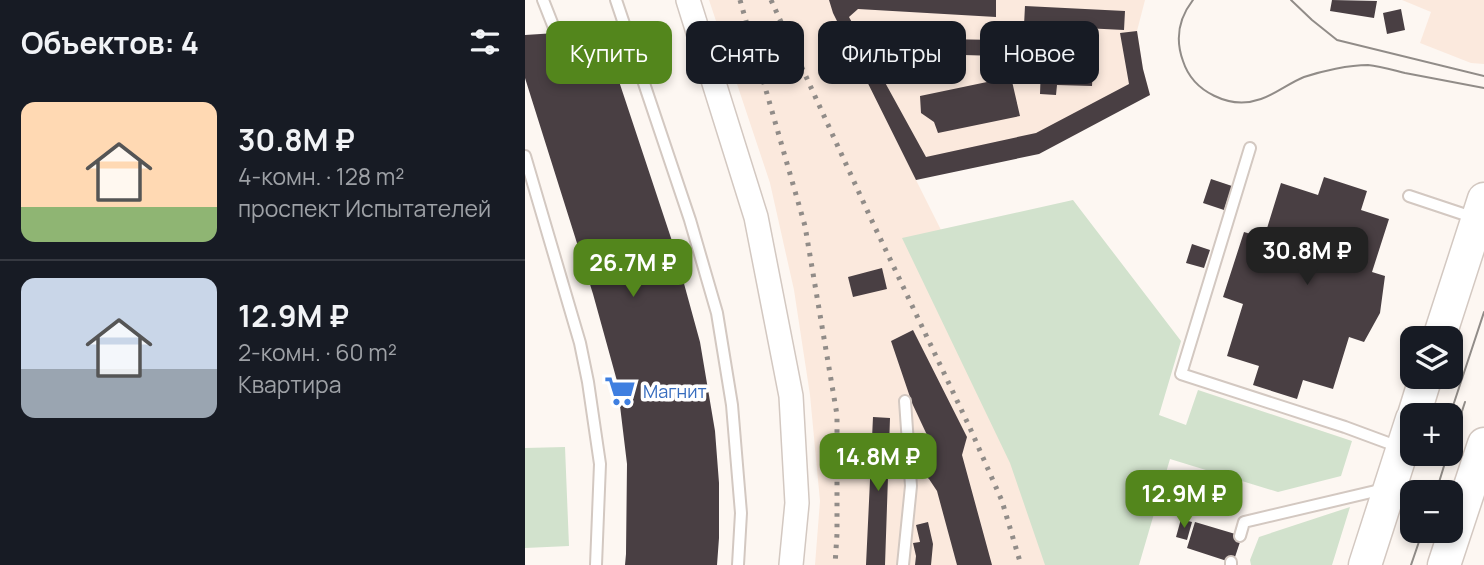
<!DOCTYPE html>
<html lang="ru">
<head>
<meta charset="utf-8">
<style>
	:root { --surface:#171b24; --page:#242831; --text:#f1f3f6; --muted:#9ea1a6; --line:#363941; --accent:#53861c }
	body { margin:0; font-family:Manrope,sans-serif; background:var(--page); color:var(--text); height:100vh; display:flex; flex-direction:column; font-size:26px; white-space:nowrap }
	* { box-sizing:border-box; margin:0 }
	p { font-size:23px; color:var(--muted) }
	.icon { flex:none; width:38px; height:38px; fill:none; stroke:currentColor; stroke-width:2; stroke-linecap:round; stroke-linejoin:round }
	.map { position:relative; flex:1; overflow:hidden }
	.sheet { display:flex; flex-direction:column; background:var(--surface); width:525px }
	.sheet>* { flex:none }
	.hud { position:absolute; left:21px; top:21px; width:665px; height:63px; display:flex; gap:14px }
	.tools { position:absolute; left:875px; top:326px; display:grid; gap:14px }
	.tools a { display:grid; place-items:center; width:63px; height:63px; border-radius:14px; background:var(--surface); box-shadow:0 4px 10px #0003; font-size:35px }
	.price { position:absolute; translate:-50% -60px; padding:0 16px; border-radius:14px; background:var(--accent); color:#fff; font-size:23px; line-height:46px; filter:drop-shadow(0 2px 4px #0008) }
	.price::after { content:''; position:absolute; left:50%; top:42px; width:21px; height:16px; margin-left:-10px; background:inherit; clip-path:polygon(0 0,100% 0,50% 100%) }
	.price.active { background:#222; color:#fff }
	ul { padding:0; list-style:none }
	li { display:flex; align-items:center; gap:21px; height:175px; padding:0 21px }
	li+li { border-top:2px solid var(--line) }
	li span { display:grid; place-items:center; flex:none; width:196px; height:140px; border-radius:14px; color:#555 }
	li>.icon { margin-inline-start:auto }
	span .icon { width:84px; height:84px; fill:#fffc; stroke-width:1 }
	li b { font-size:30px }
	h2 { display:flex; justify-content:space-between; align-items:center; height:84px; padding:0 21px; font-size:30px }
	.chip { padding:0 24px; border-radius:14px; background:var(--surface); box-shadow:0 4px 10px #0003; font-size:24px; line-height:63px }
	.chip.active { background:var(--accent); color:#fff }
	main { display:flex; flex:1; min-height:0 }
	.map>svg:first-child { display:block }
</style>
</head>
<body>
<main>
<section class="sheet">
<h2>Объектов: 4<svg class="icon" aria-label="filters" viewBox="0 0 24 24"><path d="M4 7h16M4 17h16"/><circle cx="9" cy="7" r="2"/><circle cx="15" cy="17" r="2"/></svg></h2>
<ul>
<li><span style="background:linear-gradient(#ffd9b3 75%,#8fb573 0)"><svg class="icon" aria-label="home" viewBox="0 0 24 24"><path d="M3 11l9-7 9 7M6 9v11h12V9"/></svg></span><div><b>30.8M ₽</b><p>4-комн. · 128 m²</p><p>проспект Испытателей</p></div></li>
<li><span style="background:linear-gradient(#c9d6e8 65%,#9aa5b1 0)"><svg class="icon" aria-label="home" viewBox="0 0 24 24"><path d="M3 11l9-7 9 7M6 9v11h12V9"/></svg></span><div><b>12.9M ₽</b><p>2-комн. · 60 m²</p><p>Квартира</p></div></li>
</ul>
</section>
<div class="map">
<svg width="959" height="565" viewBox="0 0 959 565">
	<rect width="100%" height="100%" fill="#fdf7f2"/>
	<path fill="#fbe9dd" d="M184 0H620L612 31 618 69 625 95 391 180 476 350 546 565H290L295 501 285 395 269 290 245 183Z
		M877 0H959V64L946 63 895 43 906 12Z"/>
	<path fill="#d2e2cd" d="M548 200 656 341 634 415 661 425 673 390 827 441 816 476 753 492 645 459 614 565H520L485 463 377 238Z
		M40 447 44 546 0 548V448Z
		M825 507 807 565H726L725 560 734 537Z"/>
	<path fill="#493f43" d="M304 0H471V17L333 9 324 17 401 157 511 133 604 84 595 33 612 31 618 69 625 95 514 154 391 180 308 13Z
		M807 0 852 1 849 18 805 11Z
		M500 6 600 11 599 30 499 25Z
		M876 9 880 30 862 34 858 13Z
		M77 30 149 247 175 342 190 431 194 483V538L192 565H100L101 554 102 464 92 381 68 294 0 78V35Z
		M363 38 472 40V56L439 55 438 68 419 67V73H399V54H363Z
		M494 47 569 50 567 86 532 85 531 95 515 94 516 65 493 64Z
		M486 77 495 116 413 133 409 122 396 113 395 96Z
		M799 177 842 191 836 210 864 219 847 272 860 276 855 313 839 342 824 337 808 389 778 380 772 399 728 385 734 366 702 356 718 304 698 297 719 232 739 238 756 183 793 195Z
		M686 179 707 186 699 210 678 203Z
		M667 244 685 250 679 268 661 263Z
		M357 268 362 289 328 297 323 277Z
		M388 330 442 437 437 455 467 565H432L412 491 404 479 393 471 402 452V435L387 403 366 341Z
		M348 417 365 418 360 565H341Z
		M656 519 667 522 662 540 651 537Z
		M403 522 408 544 406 565H390L391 556 388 543 395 542 391 525Z
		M670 522 717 536 708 563 662 548Z"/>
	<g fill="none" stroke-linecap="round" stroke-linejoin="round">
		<defs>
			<path id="lane" d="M18 0 31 33
				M91 0 165 220 192 313 207 405 216 513 213 565
				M725 148 656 374 820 427 874 447
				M0 156 55 343 63 382 75 464 71 565
				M884 196 950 218
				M715 536 719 522 859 489
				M378 565 386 486 380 401
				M706 565V562"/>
			<path id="street" d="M163 0 231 217 266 396 272 503 266 565"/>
			<path id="secondary" d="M914 338 959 199
				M889 415 901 376
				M840 565 887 419
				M919 565 959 444"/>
		</defs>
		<use href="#lane" stroke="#d3c8c1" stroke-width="14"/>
		<use href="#street" stroke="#d3c8c1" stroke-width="26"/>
		<use href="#secondary" stroke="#d3c8c1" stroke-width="35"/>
		<use href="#lane" stroke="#fff" stroke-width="10"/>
		<use href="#street" stroke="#fff" stroke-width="23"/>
		<use href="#secondary" stroke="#fff" stroke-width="32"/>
		<path stroke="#918c88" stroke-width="2" d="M668 0C654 18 650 39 658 61 668 92 705 110 736 99 751 94 764 83 779 77 797 71 824 65 843 65 855 66 868 70 880 73 906 78 933 83 959 88
			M766 0 787 20 812 40 959 76
			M925 415 959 312
			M926 445 940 402
			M911 492 923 453
			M886 565 898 530"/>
		<path stroke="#918c88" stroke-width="5" stroke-dasharray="3.5 7" stroke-linecap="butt" d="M215 0 280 226 312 415V534L310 565
			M246 0 347 221 445 428 477 501 496 565"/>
	</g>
	<defs>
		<symbol id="supermarket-bare" viewBox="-9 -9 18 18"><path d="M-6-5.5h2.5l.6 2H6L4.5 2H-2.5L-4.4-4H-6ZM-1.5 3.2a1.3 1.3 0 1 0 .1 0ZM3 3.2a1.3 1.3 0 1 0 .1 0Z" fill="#3f7fe0" stroke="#fff" stroke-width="2.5" paint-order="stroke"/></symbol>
	</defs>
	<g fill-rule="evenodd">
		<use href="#supermarket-bare" x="73" y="369" width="44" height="44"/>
	</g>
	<g text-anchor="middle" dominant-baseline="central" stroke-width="7" stroke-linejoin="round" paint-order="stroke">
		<g font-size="18" fill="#366cbe" stroke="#fff" text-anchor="start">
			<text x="118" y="391">Магнит</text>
		</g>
	</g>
</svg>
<div class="tools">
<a><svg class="icon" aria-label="layers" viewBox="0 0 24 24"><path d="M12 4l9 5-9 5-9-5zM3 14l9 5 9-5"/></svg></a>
<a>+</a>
<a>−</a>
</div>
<b class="price active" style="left:782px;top:287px">30.8M ₽</b>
<b class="price" style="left:108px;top:299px">26.7M ₽</b>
<b class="price" style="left:353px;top:493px">14.8M ₽</b>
<b class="price" style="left:659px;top:530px">12.9M ₽</b>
<div class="hud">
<a class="chip active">Купить</a>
<a class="chip">Снять</a>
<a class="chip">Фильтры</a>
<a class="chip">Новое</a>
</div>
</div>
</main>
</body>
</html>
